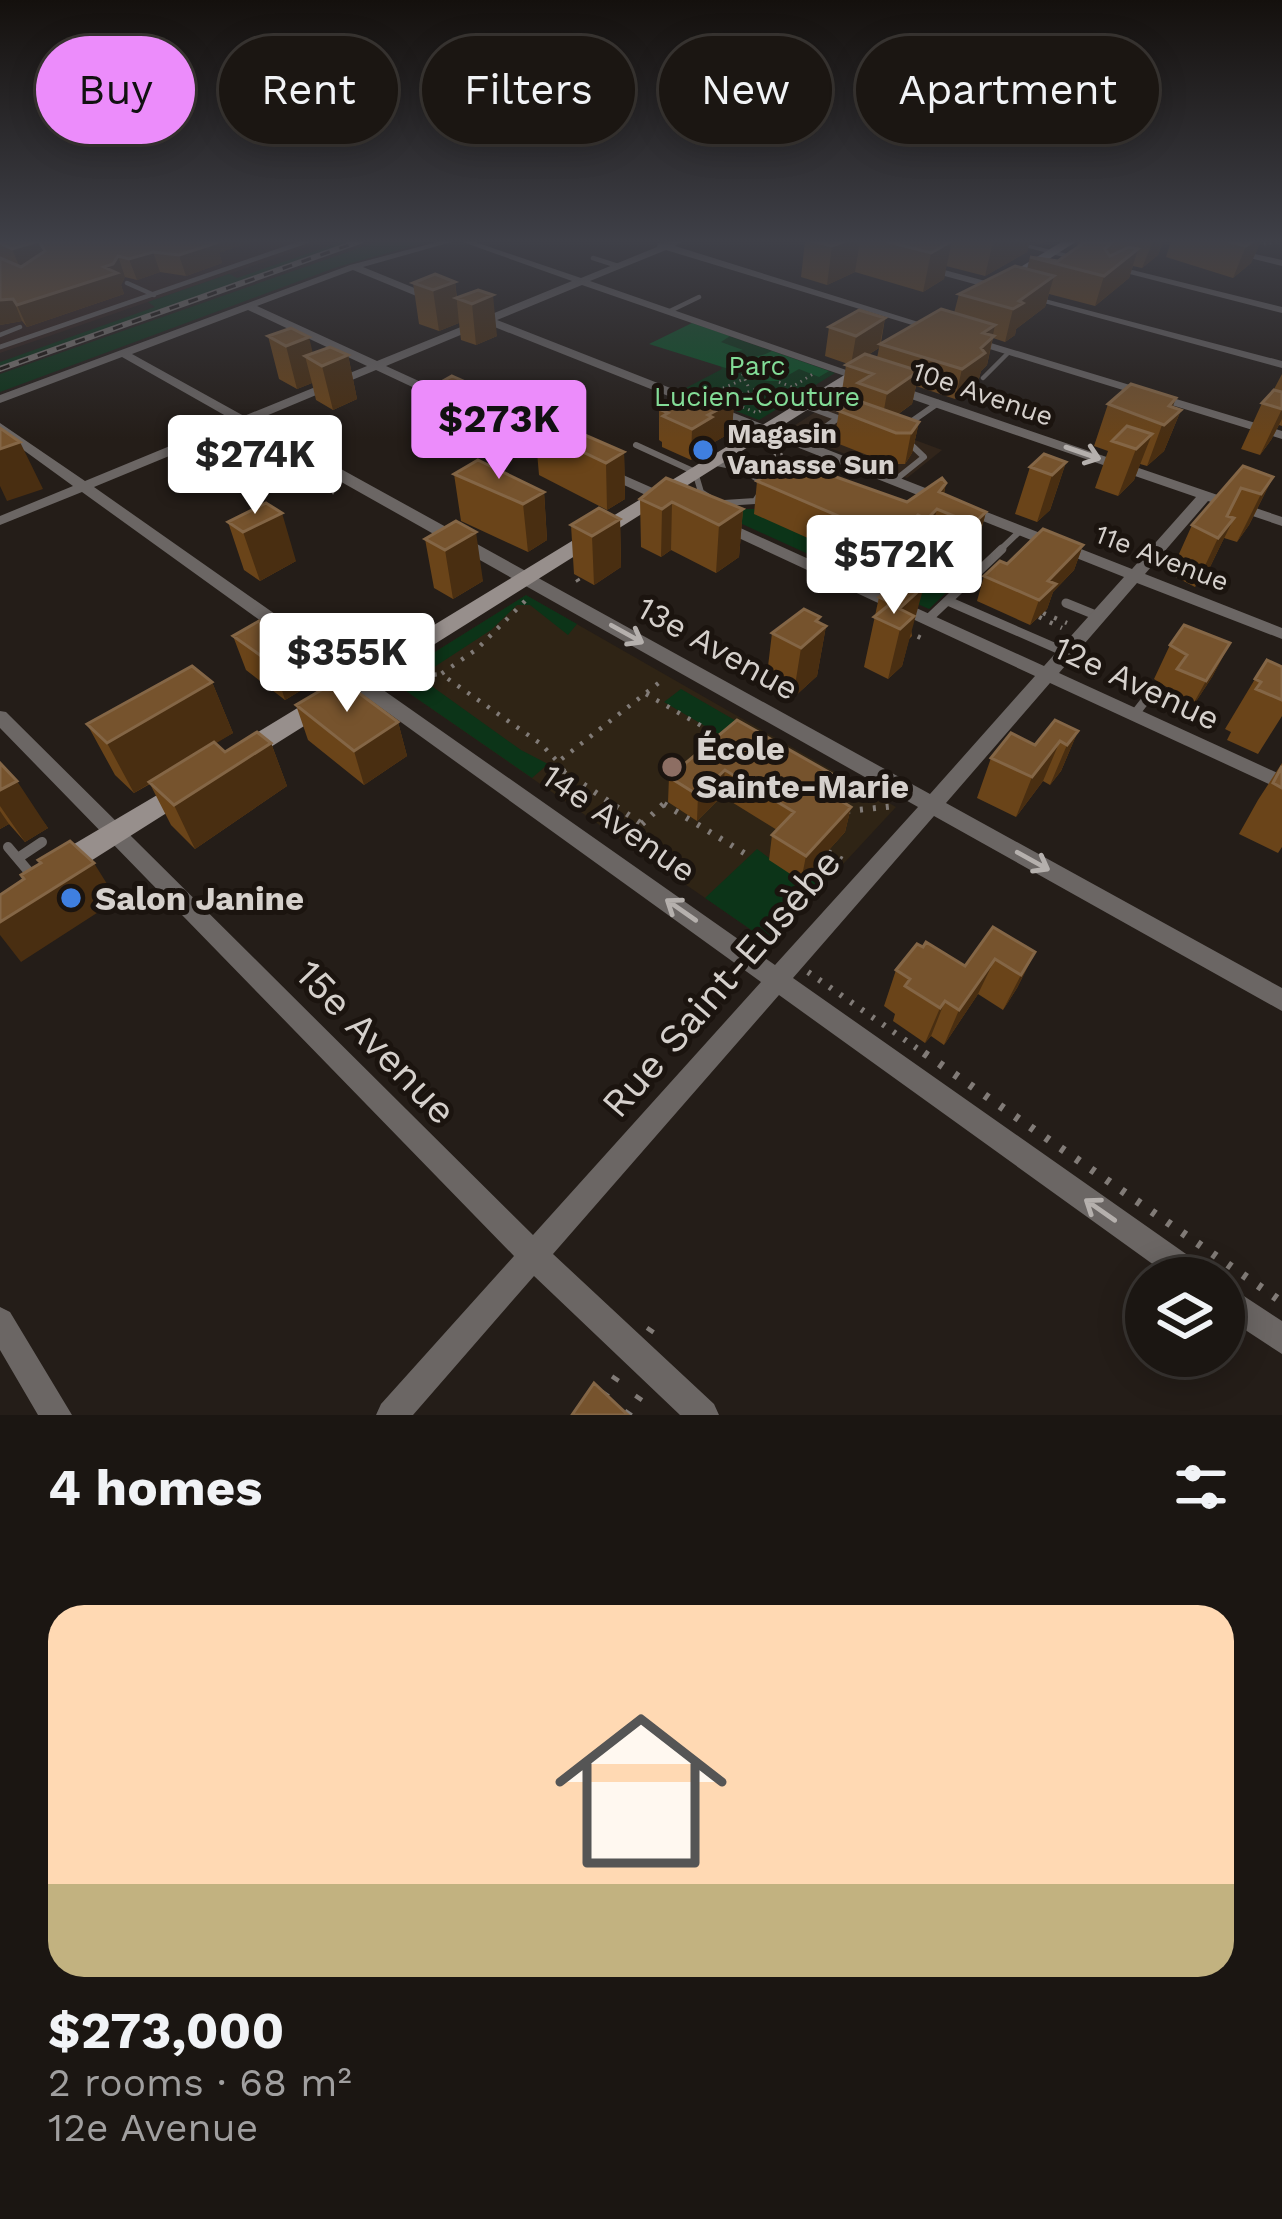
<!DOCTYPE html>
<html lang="en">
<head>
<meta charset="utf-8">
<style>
	:root { --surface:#1b1612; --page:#282320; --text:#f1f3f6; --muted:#a09f9f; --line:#393532; --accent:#ec8cfb }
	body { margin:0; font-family:"Work Sans",sans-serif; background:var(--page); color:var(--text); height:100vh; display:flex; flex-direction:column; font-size:45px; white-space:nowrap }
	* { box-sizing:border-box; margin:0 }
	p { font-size:39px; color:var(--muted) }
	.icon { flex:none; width:66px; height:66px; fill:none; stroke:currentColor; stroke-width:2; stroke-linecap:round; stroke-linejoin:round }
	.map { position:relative; height:1415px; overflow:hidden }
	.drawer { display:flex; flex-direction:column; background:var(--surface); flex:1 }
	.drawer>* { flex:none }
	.top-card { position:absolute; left:36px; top:36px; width:1212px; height:108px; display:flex; gap:24px }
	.controls { position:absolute; left:1125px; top:1257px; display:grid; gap:24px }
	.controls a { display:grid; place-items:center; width:120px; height:120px; border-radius:50%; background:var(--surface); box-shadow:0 6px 30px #0003,0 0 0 3px var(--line); font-size:60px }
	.price { position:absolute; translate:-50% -102px; padding:0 27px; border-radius:12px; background:#fff; color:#222; font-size:39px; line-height:78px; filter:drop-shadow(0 3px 6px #0008) }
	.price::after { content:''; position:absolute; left:50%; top:72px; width:36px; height:27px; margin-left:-18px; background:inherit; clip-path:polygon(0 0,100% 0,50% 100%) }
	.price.selected { background:var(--accent); color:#111 }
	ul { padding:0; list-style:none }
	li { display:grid; align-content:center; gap:24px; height:636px; padding:0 48px }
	li span { display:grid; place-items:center; height:372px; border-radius:36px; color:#555 }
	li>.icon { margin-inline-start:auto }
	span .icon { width:216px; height:216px; fill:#fffc; stroke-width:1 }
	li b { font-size:51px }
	h2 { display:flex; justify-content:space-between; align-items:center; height:144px; padding:0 48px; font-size:51px }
	.tag { padding:0 42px; border-radius:54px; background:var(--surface); box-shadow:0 6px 30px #0003,0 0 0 3px var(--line); font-size:42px; line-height:108px }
	.tag.selected { background:var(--accent); color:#111 }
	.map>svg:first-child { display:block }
</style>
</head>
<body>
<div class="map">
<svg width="1282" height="1415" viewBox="0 0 1282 1415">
	<rect width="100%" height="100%" fill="#241d18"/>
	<path fill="#31251b" d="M862 382 853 417 942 450 907 478 786 431Z"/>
	<path fill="#32211a" d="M0 241H325L0 353Z"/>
	<path fill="#2f2415" d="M526 595 896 807 770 943 390 680Z"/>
	<path fill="#0c3418" d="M344 241H355L0 367V362L155 307 148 302 229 274 237 278Z
		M379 241H431L337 267 0 392V374Z
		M692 323 835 373 759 420 682 390 722 369Z
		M709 509H758L754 513 834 550 829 555 835 558 828 563Z
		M926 549 965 565 973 558 974 566 929 609 832 566 838 560 866 570 875 563 886 568 908 550 919 554Z
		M526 595 577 624 568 635 530 605H517L491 630 419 677 521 750 548 764 532 778 390 680Z
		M681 689 738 722 722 736 664 702Z
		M757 849 801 881 826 855 843 864 770 943 705 898Z"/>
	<path fill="#0a5225" d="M692 323 730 336 721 342 743 350 735 352C745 361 761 357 772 351L829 371 819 377 799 369 778 381H767L649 344Z"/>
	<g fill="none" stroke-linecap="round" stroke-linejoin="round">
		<path stroke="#817b77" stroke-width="3" stroke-dasharray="1.5 4.5" stroke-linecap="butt" d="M1264 244 1282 241
			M779 382 792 387 813 374
			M748 386 740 368 759 359
			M763 388 786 396 757 413 735 404Z
			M712 393 744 379
			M725 400 760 388 799 392
			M781 454 786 460 773 458 775 455Z
			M321 489 334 493
			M924 547 935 552"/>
		<path stroke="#817b77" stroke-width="4.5" stroke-dasharray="3 9" stroke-linecap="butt" d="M928 549 963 563
			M577 579 582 587
			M525 601 477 649 441 674 541 744 558 762
			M1043 613 1067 623
			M1039 617 1062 628
			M907 631 923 639
			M398 679 440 674
			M646 694 719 736
			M566 773 554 765 665 678"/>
		<path stroke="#817b77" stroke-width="6" stroke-dasharray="3 10" stroke-linecap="butt" d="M562 770 642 824 621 843
			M664 804 749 856
			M847 811 896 806
			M642 824 669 799
			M828 852 848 863
			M115 903H125
			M754 935 774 949
			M808 972 928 1056"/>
		<path stroke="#817b77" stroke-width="8" stroke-dasharray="4.5 14" stroke-linecap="butt" d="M924 1053 1282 1302
			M649 1332 656 1322
			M604 1396 621 1370
			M627 1415 644 1390"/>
		<path stroke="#6b6664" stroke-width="4.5" d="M593 258 618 266
			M127 283 154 295
			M670 311 699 297
			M0 335 20 327
			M0 347 307 241
			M983 378 1009 352"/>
		<path stroke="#6b6664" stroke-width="6" d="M817 397 847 408
			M908 424 938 403
			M636 445 695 472 701 492 709 497
			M801 445 838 418 803 405
			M712 462 741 468 766 485 755 501 724 503
			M814 473 808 471 830 456
			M894 481 924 457 905 439
			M998 552 1020 531"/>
		<path stroke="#6b6664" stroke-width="9" d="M948 601 1065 652
			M1066 603 1098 616
			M927 620 1002 549
			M1134 715 1155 688"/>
		<path stroke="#6b6664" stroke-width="10" d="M8 847 35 879
			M18 858 42 842"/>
		<path fill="#6b6664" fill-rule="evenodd" d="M441 241H455L363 267 439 298V302H431L353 270 257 306 377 361 478 320 473 318V314L487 316 572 281 460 241H472L581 278 657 247 658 243 683 241 675 246 944 330 935 332 666 250 590 281 875 380 865 383 582 285 497 320 1132 569 1196 497 891 392V386H899L1282 517V526L1208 501 1145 574 1282 628V639L1137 583 1059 673 1282 775V790L1050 683 946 803 1282 988V1011L934 816 793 978 1206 1268 1210 1278H1172L779 995 553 1254 714 1404 719 1415H680L534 1276 413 1415H376L381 1404 514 1256 0 728V711L6 712 533 1235 761 982 82 492 0 525V516L73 486 0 433V423L85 481 233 420 122 357 0 403V395L350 265ZM248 310 367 366 244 416 132 354ZM487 324 1124 577 1044 666 725 521H715V527L1035 676 930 794 254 421 376 370 553 453H563V447L386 366ZM242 426 918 807 775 965 94 487Z
			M1001 241H1015L1282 307V313Z
			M1181 241H1196L1282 260V266Z
			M922 264 1004 286 1005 288 1000 291 919 269V265Z
			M1022 293 1282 361V368L1022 297Z
			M971 337 1282 431V439L967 342 965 340Z
			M605 467 673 497 675 500 668 504 663 503 600 474 598 471Z
			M1224 1283 1282 1321V1354L1224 1316Z
			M0 1307 10 1312 72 1415H38L0 1350Z"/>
		<path fill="#978f8c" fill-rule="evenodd" d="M1063 241H1077L1021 277 1009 274Z
			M869 360 877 365 874 368 250 760H232L228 754 232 748Z
			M186 778 195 781 199 788 195 795 67 876 57 879 47 876 43 868 47 860Z"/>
		<defs>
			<path id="rail" d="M0 369 360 241"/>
		</defs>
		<use href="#rail" stroke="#7d7772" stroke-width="6"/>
		<use href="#rail" stroke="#1b140f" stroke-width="3" stroke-dasharray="10" stroke-linecap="butt"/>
	</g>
	<path fill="#6a4419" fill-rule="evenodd" d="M0 241 219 253 222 263 186 276 160 272 137 280 125 277 121 285 124 294 27 327 22 321 0 325Z
		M805 241H1047L1042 243 1030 241 1027 252 985 276 946 266 944 279 923 292 855 272 827 285 801 277Z
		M1078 241H1163L1158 255 1142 268 1133 266 1129 278 1095 306 1049 294 1045 307 1016 329 1015 335 1005 342 993 338 987 365 981 371 978 382 955 399 916 386 912 404 897 415 919 422 912 453 905 464H890L834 442 839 411 854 402 841 397 846 365 848 364 825 356 829 327 885 318 881 343 954 313 959 294 1027 269 1030 257 1058 261 1077 247ZM879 348 877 358 868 355Z
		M1171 241H1261L1251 263 1233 278 1166 257Z
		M455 282 457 298 478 290 497 336 476 345 461 340 459 323 439 331 419 324 413 283Z
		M268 336 313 354 348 355 357 399 333 410 316 400 312 383 297 389 279 379Z
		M1282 374V426L1279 425 1271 440 1260 455 1241 449 1262 403 1273 391Z
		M427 390H484L489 435 467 447 434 435Z
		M1176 398 1172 407 1181 410 1164 451 1147 466 1140 464 1134 480 1118 496 1095 488 1108 451 1094 446 1108 404Z
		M734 401 732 432 711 444V448L691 460 662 447V442L659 440V409L694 402Z
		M535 429 624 452 625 499 607 510 539 475Z
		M1066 462 1050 510 1037 522 1015 514 1030 467Z
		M1243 466 1273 477 1249 525 1237 542 1224 538 1210 567 1195 587 1170 574 1192 525Z
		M454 474 544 492 547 540 528 552 461 521Z
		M757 481 907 502 946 483 944 494 986 512 977 545 964 557 929 542 919 551 910 548 886 568 875 563 866 570 847 562 848 556 754 514Z
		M640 499 743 509 739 557 716 573 671 550 661 557 641 547Z
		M620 519 621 567 594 585 574 574 571 525Z
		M456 521 483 581 453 599 434 588 425 539Z
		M228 522 296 561 260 581 244 570Z
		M1083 545 1074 570 1053 592 1047 609 1030 625 977 601 984 576 1007 564Z
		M903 577 912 636 909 639 902 666 888 679 864 667 879 597Z
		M819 623 826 626 817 676 793 698 766 683 772 633Z
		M233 636 310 685 285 700 246 670Z
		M1230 643 1212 677 1187 715 1160 704 1168 688 1154 679 1170 645Z
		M1282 667V716L1258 754 1227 740 1231 732 1225 729 1255 679Z
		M212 682 233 733 215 743 225 752 271 743 287 786 195 849 171 825 150 784 134 793 115 775 87 724Z
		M296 705 398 722 407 756 364 785 308 740Z
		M737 720 838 799 851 807 845 832 801 881 769 860 772 835 777 830 722 796 697 821 668 802 669 777Z
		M1078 731 1061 771 1050 785 1043 781 1016 817 977 798 991 758Z
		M0 763 48 828 25 842 9 824 0 829Z
		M1282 763V847L1278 853 1239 834 1258 800Z
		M993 927 1035 952 1017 988 1003 1010 978 994 944 1045 931 1036 925 1043 893 1021 895 1014 884 1006 896 970 965 966Z"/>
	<path fill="#492e11" d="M39 241 47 261 21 270 12 249Z
		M201 241H255L219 253 222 263 186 276 179 255Z
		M846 241H860L855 272 827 285 832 246Z
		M952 241 944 279 923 292 931 253Z
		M995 241H1030L1027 252 985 276 993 242Z
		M1153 241H1163L1158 255 1142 268Z
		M1253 241H1261L1251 263 1233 278 1246 246Z
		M1138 249 1129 278 1095 306 1104 276Z
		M153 252 160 272 137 280 129 259Z
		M118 256 125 277 121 285 124 294 27 327 17 305 104 267Z
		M1054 276 1045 307 1016 329 1015 335 1005 342 1013 309 1019 301Z
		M455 282 459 323 439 331 433 290Z
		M493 295 497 336 476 345 472 304Z
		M13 299 22 321 0 325V300Z
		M885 318 879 348 851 365 856 336Z
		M995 325 987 365 981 371 978 382 955 399 962 369 983 333Z
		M309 337 315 362 305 356 312 383 297 389 286 346Z
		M348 355 357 399 333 410 322 366Z
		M919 371 912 404 881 426 887 393Z
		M484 390 489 435 467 447 461 401Z
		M1176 398 1167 422 1181 410 1164 451 1147 466 1169 406Z
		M734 401 732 432 711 444V448L691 460 692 429 708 415Z
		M1282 409V419L1271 440 1260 455Z
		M919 422 912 453 905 464 911 433Z
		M1152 434 1134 480 1118 496 1136 449Z
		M20 442 43 489 7 501 0 486V449Z
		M624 452 625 499 607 510 606 463Z
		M1066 462 1050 510 1037 522 1052 475Z
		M1273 477 1249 525 1237 542 1261 494Z
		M946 483 940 511 937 509 929 542 919 551 927 519 939 492Z
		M544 492 547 540 528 552 523 504Z
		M672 502 671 550 661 557 662 509Z
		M743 509 739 557 716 573 719 525Z
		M986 512 977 545 964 557 973 524Z
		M282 513 296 561 260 581 243 532Z
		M918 515 910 548 886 568 893 535Z
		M1234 518 1210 567 1195 587 1218 538Z
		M620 519 621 567 594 585 592 536Z
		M882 530 875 563 866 570 872 537Z
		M476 532 483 581 453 599 445 550Z
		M1083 545 1074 570 1053 592 1047 609 1030 625 1039 600 1048 581Z
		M924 586 902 666 888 679 900 629 896 628 901 607Z
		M820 617 818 633 826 626 817 676 793 698 801 648 816 621Z
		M1230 643 1212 677 1187 715 1206 681Z
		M299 650 310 685 285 700 274 665Z
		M212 682 233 733 134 793 107 743Z
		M398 722 407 756 364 785 354 751Z
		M1078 731 1061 771 1050 785 1067 745Z
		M1060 741 1043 781 1016 817 1032 777Z
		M271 743 287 786 195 849 174 805Z
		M725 770 722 796 697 821 698 795Z
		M17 781 48 828 25 842 0 806V790Z
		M851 807 845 832 801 881 806 856Z
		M0 811 9 824 0 829Z
		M94 863 117 900 21 962 0 935V922Z
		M1035 952 1017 988 1003 1010 1021 975Z
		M995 959 978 994 944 1045 959 1010Z
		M945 1001 931 1036 925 1043 940 1008Z"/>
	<path fill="#76532d" stroke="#846646" stroke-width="3" d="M0 241H210L216 243 179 255 153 252 129 259 118 256 113 264 104 267 117 273 17 305 13 299 0 300V258L21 267 45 251 39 241 12 249 0 243Z
		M811 241H846L832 246Z
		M885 241H952L931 253Z
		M1086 241 1111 243 1105 249 1110 256 1129 247 1138 249 1104 276 1030 257 1058 261Z
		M1227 241H1253L1246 246Z
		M1015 266 1054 276 1019 301 1023 303 1013 309 959 294Z
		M435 274 455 282 433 290 413 283Z
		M478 290 493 295 472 304 456 298Z
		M941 309 995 325 983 333 994 336 981 348 985 353 962 369 880 344Z
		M859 310 885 318 856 336 829 327Z
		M291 328 309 337 286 346 268 336Z
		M330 347 348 355 322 366 305 356Z
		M865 354 919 371 887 393 858 383 873 374 846 365Z
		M452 376 484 390 461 401 427 390Z
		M1131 384 1176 398 1169 406 1181 410 1164 425 1108 404Z
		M1274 390 1282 392V409L1262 403Z
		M713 392 734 401 708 415 712 417 692 429 663 416 668 413 659 409 681 397 694 402Z
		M856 400 919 422 911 433H896L839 411Z
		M541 416 624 452 606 463 535 429Z
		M1127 426 1152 434 1136 449 1112 441Z
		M0 428 20 442 0 449Z
		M1044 454 1066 462 1052 475 1030 467Z
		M478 460 544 492 523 504 454 474Z
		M788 460 907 502 942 478 946 483 939 492 986 512 973 524 937 509 927 519 918 515 893 535 882 530 872 537 852 528 857 524 757 481Z
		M1243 466 1273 477 1261 494 1241 488 1227 516 1234 518 1218 538 1192 525Z
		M666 478 743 509 719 525 672 502 662 509 640 499Z
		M266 503 282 513 243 532 228 522Z
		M599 508 620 519 592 536 571 525Z
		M456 521 476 532 445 550 425 539Z
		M1043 529 1083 545 1048 581 1056 584 1039 600 984 576 1000 561 1007 564Z
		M903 577 924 586 901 607 879 597Z
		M890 604 914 616 900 629 874 617Z
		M804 609 820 617 816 621 826 626 801 648 772 633Z
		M259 621 299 650 274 665 233 636Z
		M1184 625 1230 643 1206 681 1177 669 1187 655 1170 645Z
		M1267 660 1282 667V700L1256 689 1261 682 1255 679Z
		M192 666 212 682 107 743 87 724Z
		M340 679 398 722 354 751 296 705Z
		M737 720 832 774 838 799 851 807 806 856 772 835 794 812 725 770 698 795 669 777Z
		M1055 720 1078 731 1067 745 1060 741 1032 777 991 758 1011 733 1035 745Z
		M257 732 271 743 174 805 149 782 214 742 225 752Z
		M0 763 17 781 0 790Z
		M1282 766V788L1273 783Z
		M70 841 94 863 0 922V895L24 879 21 875 41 863 38 860Z
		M993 927 1035 952 1021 975 995 959 959 1010 945 1001 940 1008 905 986 910 979 896 970 917 944 923 947 926 942 965 966Z
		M594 1383 628 1415H572Z"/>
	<defs><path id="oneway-shaft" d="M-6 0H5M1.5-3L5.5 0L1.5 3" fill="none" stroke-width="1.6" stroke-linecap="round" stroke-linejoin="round" transform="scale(3)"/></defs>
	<g stroke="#b5b0ad">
		<use href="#oneway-shaft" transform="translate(1083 453) rotate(19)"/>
		<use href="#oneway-shaft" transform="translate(627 634) rotate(29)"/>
		<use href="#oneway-shaft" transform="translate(1033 861) rotate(29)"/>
		<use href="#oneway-shaft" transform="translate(681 910) rotate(-145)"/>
		<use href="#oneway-shaft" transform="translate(1100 1210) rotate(-145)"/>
	</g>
	<linearGradient id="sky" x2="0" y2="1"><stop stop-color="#14100d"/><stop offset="0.55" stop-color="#3f4048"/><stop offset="1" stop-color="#3f4048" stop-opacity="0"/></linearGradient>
	<rect width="1282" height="439" fill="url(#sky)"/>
	<g fill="#3f7fe0" stroke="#1b140f" stroke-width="4.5">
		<circle cx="703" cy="450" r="12"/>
		<circle cx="71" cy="898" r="12"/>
	</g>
	<circle fill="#8d6e63" stroke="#1b140f" stroke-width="4.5" cx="672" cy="767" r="12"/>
	<g text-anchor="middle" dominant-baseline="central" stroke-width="10" stroke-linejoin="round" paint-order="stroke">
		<g font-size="27" fill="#83dc97" stroke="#1b140f">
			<text x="757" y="366">Parc<tspan x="757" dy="31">Lucien-Couture</tspan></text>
		</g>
		<g font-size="27" fill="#d5d0cc" stroke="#1b140f">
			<text transform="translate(983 394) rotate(19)">10e Avenue</text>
			<text transform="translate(1162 558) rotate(21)">11e Avenue</text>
		</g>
		<g font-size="27" font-weight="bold" fill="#d5d0cc" stroke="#1b140f" text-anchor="start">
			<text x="727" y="434">Magasin<tspan x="727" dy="31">Vanasse Sun</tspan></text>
		</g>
		<g font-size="33" fill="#d5d0cc" stroke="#1b140f">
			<text transform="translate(718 648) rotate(29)">13e Avenue</text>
			<text transform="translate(1137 683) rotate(25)">12e Avenue</text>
			<text transform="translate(619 823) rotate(35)">14e Avenue</text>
		</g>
		<g font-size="33" font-weight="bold" fill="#d5d0cc" stroke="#1b140f" text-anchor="start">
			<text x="696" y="748">École<tspan x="696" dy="38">Sainte-Marie</tspan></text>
			<text x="95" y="898">Salon Janine</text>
		</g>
		<g font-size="39" fill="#d5d0cc" stroke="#1b140f">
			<text transform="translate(721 983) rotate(-49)">Rue Saint-Eusèbe</text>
			<text transform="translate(376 1042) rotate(46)">15e Avenue</text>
		</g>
	</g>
</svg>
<div class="controls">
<a><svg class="icon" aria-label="layers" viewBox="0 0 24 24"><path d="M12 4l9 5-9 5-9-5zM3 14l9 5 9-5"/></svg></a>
</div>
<b class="price selected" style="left:499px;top:482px">$273K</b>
<b class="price" style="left:255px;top:517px">$274K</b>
<b class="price" style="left:894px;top:617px">$572K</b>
<b class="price" style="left:347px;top:715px">$355K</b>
<div class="top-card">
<a class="tag selected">Buy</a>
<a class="tag">Rent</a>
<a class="tag">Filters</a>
<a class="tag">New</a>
<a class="tag">Apartment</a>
</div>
</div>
<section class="drawer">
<h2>4 homes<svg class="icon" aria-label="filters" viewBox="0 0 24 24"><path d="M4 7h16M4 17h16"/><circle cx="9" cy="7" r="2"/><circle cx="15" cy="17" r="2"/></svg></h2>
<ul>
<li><span style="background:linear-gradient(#ffd9b3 75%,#c2b280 0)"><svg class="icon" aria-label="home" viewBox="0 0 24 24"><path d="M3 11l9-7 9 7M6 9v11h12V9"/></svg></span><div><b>$273,000</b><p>2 rooms · 68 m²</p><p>12e Avenue</p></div></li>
</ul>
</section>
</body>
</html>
